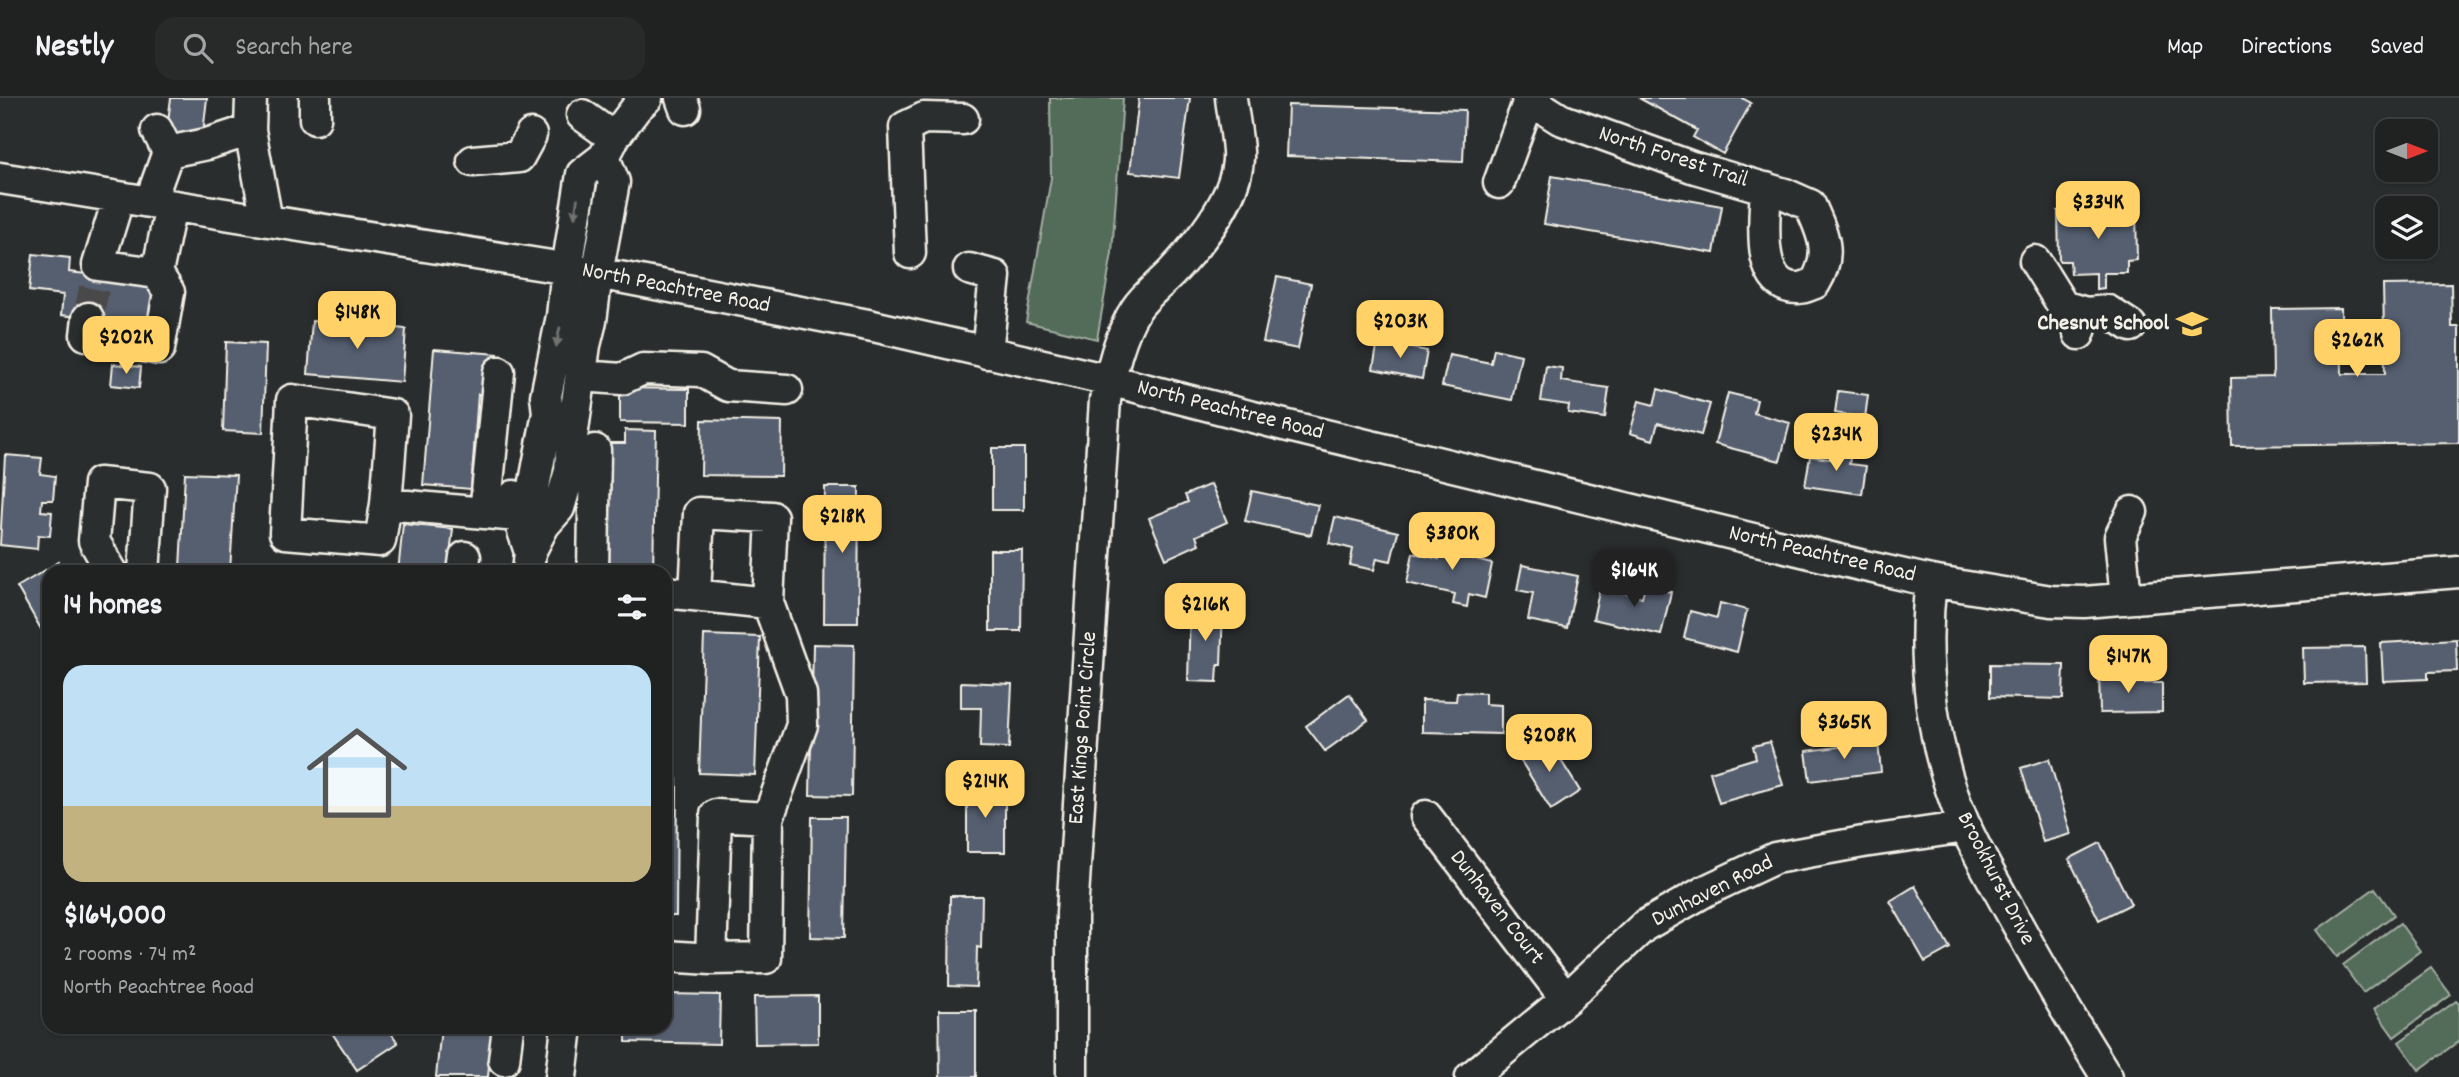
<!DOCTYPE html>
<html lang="en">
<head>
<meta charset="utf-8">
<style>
	:root { --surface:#202222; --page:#282a2a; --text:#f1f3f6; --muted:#a2a4a5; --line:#3d3f40; --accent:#ffd166 }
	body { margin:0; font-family:Dekko,sans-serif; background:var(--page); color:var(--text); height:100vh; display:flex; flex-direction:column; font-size:26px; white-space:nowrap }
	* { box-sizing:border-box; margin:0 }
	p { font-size:23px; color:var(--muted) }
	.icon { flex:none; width:38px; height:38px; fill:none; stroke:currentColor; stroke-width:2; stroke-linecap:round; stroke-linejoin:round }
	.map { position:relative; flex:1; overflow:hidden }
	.panel { position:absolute; left:42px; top:467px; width:630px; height:469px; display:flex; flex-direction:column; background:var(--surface); border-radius:21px; box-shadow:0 2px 5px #0004,0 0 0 2px var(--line) }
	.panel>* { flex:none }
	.needle { width:46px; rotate:90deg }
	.fabs { position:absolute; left:2375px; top:21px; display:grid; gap:14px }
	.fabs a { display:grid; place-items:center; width:63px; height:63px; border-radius:14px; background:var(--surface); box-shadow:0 2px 5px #0004,0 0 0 2px var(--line); font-size:35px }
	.price { position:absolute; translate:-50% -60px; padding:0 16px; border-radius:14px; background:var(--accent); color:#111; font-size:23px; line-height:46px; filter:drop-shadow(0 2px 4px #0008) }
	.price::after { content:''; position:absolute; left:50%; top:42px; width:21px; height:16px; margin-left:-10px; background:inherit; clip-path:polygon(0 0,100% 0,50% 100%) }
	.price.on { background:#222; color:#fff }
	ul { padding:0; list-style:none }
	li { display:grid; align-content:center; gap:14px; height:371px; padding:0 21px }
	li+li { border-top:2px solid var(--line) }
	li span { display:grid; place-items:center; height:217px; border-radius:21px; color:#555 }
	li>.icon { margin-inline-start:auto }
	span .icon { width:126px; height:126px; fill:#fffc; stroke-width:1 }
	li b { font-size:30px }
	h2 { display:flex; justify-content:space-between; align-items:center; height:84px; padding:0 21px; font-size:30px }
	header { display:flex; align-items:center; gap:42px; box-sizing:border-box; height:98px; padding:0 35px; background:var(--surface); border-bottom:2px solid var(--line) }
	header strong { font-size:33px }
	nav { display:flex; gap:38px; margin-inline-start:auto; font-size:24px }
	.search { width:490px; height:63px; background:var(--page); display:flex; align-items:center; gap:18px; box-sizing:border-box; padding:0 24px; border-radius:21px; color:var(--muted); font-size:26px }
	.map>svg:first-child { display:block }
</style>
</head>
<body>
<header>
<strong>Nestly</strong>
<div class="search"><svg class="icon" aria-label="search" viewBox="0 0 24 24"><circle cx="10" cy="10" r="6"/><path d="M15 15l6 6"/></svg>Search here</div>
<nav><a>Map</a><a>Directions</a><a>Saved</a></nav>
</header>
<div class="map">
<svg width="2459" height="979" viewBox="0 0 2459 979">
	<rect width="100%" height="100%" fill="#2a2d2e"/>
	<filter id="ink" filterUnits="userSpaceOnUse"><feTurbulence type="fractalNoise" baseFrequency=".0143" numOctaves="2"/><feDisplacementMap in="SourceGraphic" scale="14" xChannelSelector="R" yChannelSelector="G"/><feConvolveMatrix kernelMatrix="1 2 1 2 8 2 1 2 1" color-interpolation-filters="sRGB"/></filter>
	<g filter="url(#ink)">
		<path fill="#526c5a" stroke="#a3aea1" stroke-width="2" d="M1050 0H1123L1112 155 1097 241 1026 224 1051 80Z
			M2375 790 2394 817 2337 859 2317 832Z
			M2400 825 2420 853 2363 895 2343 867Z
			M2431 870 2451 897 2394 939 2374 911Z
			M2456 903 2459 906V943L2419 972 2399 944Z"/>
		<path fill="#555e6f" stroke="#f4f1e8" stroke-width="2" d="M171 0H207L202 44 166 39Z
			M1139 0H1190L1179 80 1130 74Z
			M1639 0H1742L1751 5 1723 56 1693 39 1697 32Z
			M1288 7 1465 12 1463 64 1286 58Z
			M1552 78 1722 108 1714 155 1544 126Z
			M2136 111 2137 162 2127 163V175H2104V190L2096 191V175L2071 176 2070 163H2059L2058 113Z
			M33 156 70 160 69 174 158 184 153 227 61 217 63 197 29 193Z
			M1277 179 1311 186 1298 251 1263 244Z
			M2451 186 2452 229H2459V345L2232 348 2231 280 2273 279 2272 211 2341 210 2342 276H2385L2383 187Z
			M312 223 406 231 402 284 308 276Z
			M1378 243 1427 253 1422 281 1373 271Z
			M226 244 266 246 263 335 223 333Z
			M434 251 498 256 495 297 478 296 471 391 423 387Z
			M1494 251 1521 257 1512 302 1442 288 1449 257 1491 265Z
			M113 266 141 269 139 290 111 287Z
			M1546 268 1562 270 1561 283 1609 290 1605 320 1568 315 1569 307 1541 303Z
			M620 290 689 291V325L620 324Z
			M1658 291 1710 306 1701 337 1658 325 1653 342 1630 335 1639 303 1654 307Z
			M1838 293 1868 297 1865 320 1835 315Z
			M1728 295 1757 302 1754 315 1790 325 1780 363 1715 346Z
			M702 322 782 324 781 378 701 377Z
			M625 332 656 333 653 471 605 470 608 345H625Z
			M992 350H1024V412H992Z
			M1831 352 1851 355 1849 366 1866 368 1862 396 1805 388 1810 358 1830 361Z
			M5 357 42 360 40 376 55 378 53 402H42L41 413 52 414 50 438 38 437 37 451 0 447Z
			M185 375 236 377 230 473 180 470Z
			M1211 386 1227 424 1196 438 1199 446 1166 461 1149 420 1188 404 1185 397Z
			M825 389H859L858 525H824Z
			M1252 393 1318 407 1311 437 1245 423Z
			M1335 419 1398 434 1391 463 1377 460 1374 472 1350 467 1353 451 1329 445Z
			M403 426 453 431 448 474H398Z
			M1444 440 1471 446 1468 460 1492 466 1485 500 1469 496 1467 509 1453 506 1455 496 1407 485 1413 455 1439 461Z
			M990 452H1022L1021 533H990Z
			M59 464 64 474H49V545L17 489Z
			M1522 467 1578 478 1567 530 1528 522 1533 495 1517 492Z
			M298 469 337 474H297Z
			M1645 488 1671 494 1661 537 1593 521 1600 489 1642 499Z
			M1720 505 1747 512 1737 554 1684 540 1690 513 1717 520Z
			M1190 508 1223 509 1221 567H1218L1217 584 1188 583Z
			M704 537 760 539 755 677 699 675Z
			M2456 541 2457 573 2428 574V581L2383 583 2381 545Z
			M813 546 854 547 852 698 810 697Z
			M2365 549 2366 584 2304 585 2303 550Z
			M1990 566 2064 567 2063 601 1990 599Z
			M2099 572H2122V585H2162V614L2100 615Z
			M961 584 1012 586 1009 650 980 649 981 610H961Z
			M1457 594 1485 595V606L1501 607V636L1422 634V602L1456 603Z
			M1349 596 1368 622 1325 653 1306 628Z
			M1547 640 1580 693 1551 712 1518 658Z
			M1770 644 1783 687 1719 705 1710 674 1756 660 1753 648Z
			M1878 644 1881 674 1810 683 1806 653Z
			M2049 661 2071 736 2043 744 2021 670Z
			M665 681H677L676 818H665Z
			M967 686H993V703H1005V754H967Z
			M812 719H846L844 840 810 839Z
			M2100 745 2131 806 2099 822 2069 761Z
			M1915 788 1950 850 1925 864 1890 803Z
			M950 798H982L981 850 977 849 976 889 949 888Z
			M665 896 720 897 719 946 626 944V929H665Z
			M818 898V945L755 946 754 899Z
			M939 912H976V979H940Z
			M328 929H387L398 945 357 972Z
			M441 929H492L488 979H436Z"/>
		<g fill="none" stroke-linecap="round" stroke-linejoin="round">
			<path stroke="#484a4a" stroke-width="30" stroke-dasharray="30 15" stroke-linecap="butt" d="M88 220 97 177"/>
			<defs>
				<path id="minor" d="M251 0 250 32 267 123
					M315 0V21
					M681 0 685 11
					M1527 0 1560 21 1692 69 1785 96 1810 107C1823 136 1833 156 1815 185 1810 187 1804 190 1799 190 1754 192 1765 118 1766 90
					M582 17 614 40
					M168 54 207 46 250 32
					M473 63 519 59 531 37
					M0 80 619 179 873 228 1109 282 1280 326 1860 467 1931 483 2051 503 2084 504 2459 474
					M1499 85 1529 2
					M119 99 98 167 157 175 171 108
					M150 104 168 54 157 32
					M910 155 905 29 924 20 963 21
					M2035 163 2063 208 2086 215
					M969 171 995 178 987 255
					M88 220 86 237 159 251 169 194 157 175
					M2079 236 2086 215 2108 213 2131 228
					M581 278 622 281 643 271 701 273 728 288 787 292
					M292 302 393 317 386 406 380 443 285 435Z
					M386 406 518 418 514 398
					M485 415 499 274
					M530 454 544 427 559 410 570 373 572 339 585 247 591 223 597 176 614 84 604 59
					M112 474 94 443 99 385 150 390 144 474
					M463 474 465 459
					M528 474 530 454 518 418 531 405 548 315 546 298 562 218 567 171 582 76 604 59 615 38 637 9 647 0
					M593 474 595 352
					M1931 483C1921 564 1932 652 1965 728 1978 757 1995 785 2010 813 2041 870 2073 925 2107 979
					M665 494 768 505 801 596 802 627 768 720 766 860 711 861 716 717 768 720
					M695 497 699 415 772 419 768 505
					M2126 501 2120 439 2132 414
					M1426 718 1566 901
					M665 858 711 861
					M504 962 508 929
					M561 979 567 929
					M1072 979V815L1105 302C1110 276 1121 233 1136 211 1145 197 1162 185 1173 173 1200 144 1241 95 1238 53 1237 36 1233 17 1231 0
					M1471 979 1566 901 1644 828 1707 792 1775 760 1863 744 1966 729"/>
			</defs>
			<use href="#minor" stroke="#f4f1e8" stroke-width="35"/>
			<use href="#minor" stroke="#2a2d2e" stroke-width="30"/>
		</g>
		<defs><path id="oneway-solid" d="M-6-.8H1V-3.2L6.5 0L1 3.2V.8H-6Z" transform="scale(1.75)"/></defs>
		<g fill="#71726f">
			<use href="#oneway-solid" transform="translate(576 110) rotate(99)"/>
			<use href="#oneway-solid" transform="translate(558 239) rotate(101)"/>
		</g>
	</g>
	<defs>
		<symbol id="school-bare" viewBox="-9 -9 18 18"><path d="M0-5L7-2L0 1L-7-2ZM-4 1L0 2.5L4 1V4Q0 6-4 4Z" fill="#ffd166" stroke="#2a2d2e" stroke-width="2.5" paint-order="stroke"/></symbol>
	</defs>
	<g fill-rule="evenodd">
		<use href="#school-bare" x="2170" y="204" width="44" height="44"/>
	</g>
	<g text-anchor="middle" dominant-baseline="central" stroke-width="7" stroke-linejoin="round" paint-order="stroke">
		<g font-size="23" fill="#f4f1e8" stroke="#2a2d2e">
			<text transform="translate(1673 60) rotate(18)">North Forest Trail</text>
			<text transform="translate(676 191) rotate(11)">North Peachtree Road</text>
			<text transform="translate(1230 313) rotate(14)">North Peachtree Road</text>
			<text transform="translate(1822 457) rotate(13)">North Peachtree Road</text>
			<text transform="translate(1084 630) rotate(-86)">East Kings Point Circle</text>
			<text transform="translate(1995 781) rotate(63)">Brookhurst Drive</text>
			<text transform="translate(1713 794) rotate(-27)">Dunhaven Road</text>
			<text transform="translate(1496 810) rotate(52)">Dunhaven Court</text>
		</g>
		<g font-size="23" font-weight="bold" fill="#f4f1e8" stroke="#2a2d2e" text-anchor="end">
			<text x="2169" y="226">Chesnut School</text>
		</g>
	</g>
</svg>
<div class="fabs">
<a><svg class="needle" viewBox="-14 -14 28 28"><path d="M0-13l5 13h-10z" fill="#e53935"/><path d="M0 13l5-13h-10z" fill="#a2a4a5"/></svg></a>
<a><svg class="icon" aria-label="layers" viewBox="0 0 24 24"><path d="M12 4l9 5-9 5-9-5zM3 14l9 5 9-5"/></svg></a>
</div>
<b class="price" style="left:2098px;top:143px">$334K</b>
<b class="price" style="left:357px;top:253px">$148K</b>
<b class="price" style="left:1400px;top:262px">$203K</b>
<b class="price" style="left:126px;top:278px">$202K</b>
<b class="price" style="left:2357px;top:281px">$262K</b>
<b class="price" style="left:1836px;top:375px">$234K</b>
<b class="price" style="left:842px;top:457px">$218K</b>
<b class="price" style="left:1452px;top:474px">$380K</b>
<b class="price on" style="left:1634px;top:511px">$164K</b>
<b class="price" style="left:1205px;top:545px">$216K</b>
<b class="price" style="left:2128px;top:597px">$147K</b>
<b class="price" style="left:1844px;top:663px">$365K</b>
<b class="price" style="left:1549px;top:676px">$208K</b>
<b class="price" style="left:985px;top:722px">$214K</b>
<section class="panel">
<h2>14 homes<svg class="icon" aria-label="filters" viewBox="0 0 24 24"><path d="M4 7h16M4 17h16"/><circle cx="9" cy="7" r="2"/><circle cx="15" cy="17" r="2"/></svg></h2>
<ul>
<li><span style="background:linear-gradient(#bfe0f5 65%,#c2b280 0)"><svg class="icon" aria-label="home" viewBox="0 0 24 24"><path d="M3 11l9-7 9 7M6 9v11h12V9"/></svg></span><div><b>$164,000</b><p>2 rooms · 74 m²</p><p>North Peachtree Road</p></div></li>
</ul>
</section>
</div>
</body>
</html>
